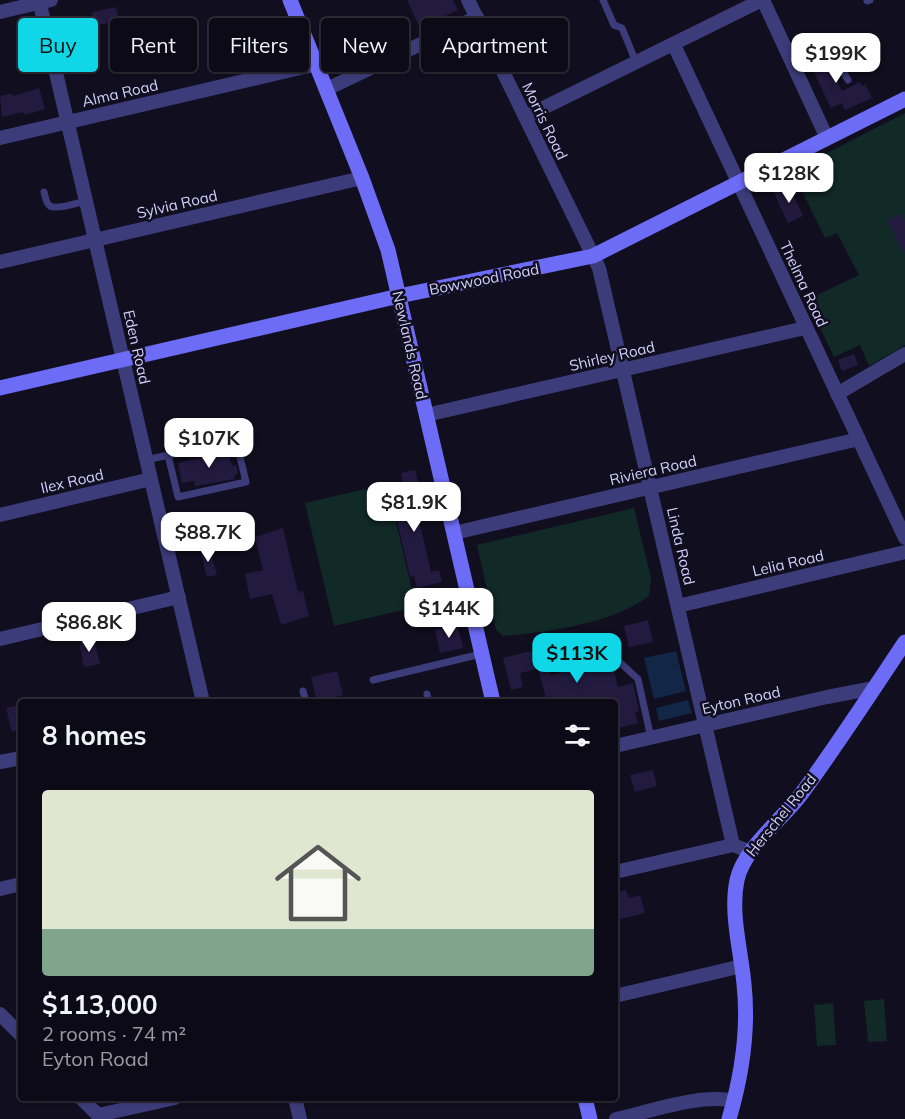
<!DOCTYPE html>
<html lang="en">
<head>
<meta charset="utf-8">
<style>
	:root { --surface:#0d0a17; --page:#161320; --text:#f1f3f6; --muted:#9a9aa1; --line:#2d2b36; --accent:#0fd7e8 }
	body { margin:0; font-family:Mulish,sans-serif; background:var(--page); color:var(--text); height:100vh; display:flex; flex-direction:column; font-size:22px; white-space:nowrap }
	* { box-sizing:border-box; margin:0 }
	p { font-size:20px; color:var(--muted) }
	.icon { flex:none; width:33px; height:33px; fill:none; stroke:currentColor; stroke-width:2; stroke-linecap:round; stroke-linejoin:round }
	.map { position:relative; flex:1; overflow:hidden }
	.panel { position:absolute; left:18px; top:699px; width:600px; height:402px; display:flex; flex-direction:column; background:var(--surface); border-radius:6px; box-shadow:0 2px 4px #0004,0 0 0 2px var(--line) }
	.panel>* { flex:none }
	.hud { position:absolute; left:18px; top:18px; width:600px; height:54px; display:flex; gap:12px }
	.price { position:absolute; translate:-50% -51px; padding:0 14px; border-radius:12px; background:#fff; color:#222; font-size:20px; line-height:39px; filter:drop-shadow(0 2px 3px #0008) }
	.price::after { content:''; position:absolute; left:50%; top:36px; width:18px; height:14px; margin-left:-9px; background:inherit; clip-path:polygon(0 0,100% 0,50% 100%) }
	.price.current { background:var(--accent); color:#111 }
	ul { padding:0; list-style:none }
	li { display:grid; align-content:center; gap:12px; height:318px; padding:0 24px }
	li+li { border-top:2px solid var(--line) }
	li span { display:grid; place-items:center; height:186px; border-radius:6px; color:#555 }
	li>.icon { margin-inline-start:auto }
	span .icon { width:108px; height:108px; fill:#fffc; stroke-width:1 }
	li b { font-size:26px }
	h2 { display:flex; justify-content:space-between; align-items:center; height:72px; padding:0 24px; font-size:26px }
	.chip { padding:0 21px; border-radius:6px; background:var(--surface); box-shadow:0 2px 4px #0004,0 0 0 2px var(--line); font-size:21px; line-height:54px }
	.chip.current { background:var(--accent); color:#111 }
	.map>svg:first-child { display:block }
</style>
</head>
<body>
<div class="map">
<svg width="905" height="1119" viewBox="0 0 905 1119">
	<rect width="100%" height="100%" fill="#110e1f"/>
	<path fill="#112927" d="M905 113V345L869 366 860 345 834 357 807 300 859 275 837 233 825 238 792 171Z
		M387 484 416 607 334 626 305 503Z
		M634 508 651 578 649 596C611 624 549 632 503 636L496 630 477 545Z
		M884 999 887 1041 868 1042 864 1001Z
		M833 1003 836 1045 817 1046 814 1005Z"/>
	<path fill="#112745" d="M676 651 686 691 654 699 644 658Z
		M688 700 692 713 659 721 656 708Z"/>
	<path fill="#221b3f" d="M407 0H453L458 10 420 28Z
		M116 7 119 21 99 25 98 22 94 23 92 12Z
		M822 49 842 91 860 82 862 86 865 84 872 98 845 110 842 103 831 108 806 56Z
		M39 88 45 109 24 115 23 112 2 117 0 96 12 93 13 96Z
		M789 186 803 216 788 223 774 193Z
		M900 214 905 222V255L887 221Z
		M854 354 858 365 842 371 838 360Z
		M227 448 232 466 236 465 238 474 234 475 235 479 195 486 194 481 182 483 178 463 201 458 200 454Z
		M415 470 425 509 417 511 431 572 439 570 442 582 417 588 414 576 410 577 396 516 400 515 397 502 401 501 399 493 405 492 401 473Z
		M239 512 244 531 203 542 211 529 208 519Z
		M283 528 298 592 303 591 309 616 281 625 272 594 250 599 245 574 263 570 255 537Z
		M200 549 210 551 217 575 207 577Z
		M648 620 653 642 629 647 624 626Z
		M457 624 463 648 440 653 435 630Z
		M94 639 100 664 84 667 79 642Z
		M544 648 550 675 583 667 589 665 588 662 609 660 612 663 618 687 633 683 639 711 635 712 638 723 615 729V702H547L538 669 520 673 523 687 511 690 503 658Z
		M337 671 343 695 317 702 311 677Z
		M19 705 21 729 12 732 6 708Z
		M653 770 657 786 635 792 630 775Z
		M626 890 629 898 640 895 645 913 616 920 615 893Z"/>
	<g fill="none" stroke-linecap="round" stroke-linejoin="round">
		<path stroke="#3d3c7b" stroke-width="7" d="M603 0 614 25 622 28 636 62
			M867 1 870 0
			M789 57 818 44 826 43 848 80
			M44 192C45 196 46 204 50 206 56 210 78 203 85 201
			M146 460 236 440 246 482 178 497 168 455
			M599 648 603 647 638 679 651 738
			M373 680 481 654
			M303 691 306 702
			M427 694 429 702"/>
		<path stroke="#3d3c7b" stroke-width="14" d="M39 0 203 702
			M468 0 599 268 733 845
			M763 0 827 138
			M0 12 51 0
			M674 45 905 538
			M327 89 477 17
			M525 117 762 0
			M0 138 317 64
			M0 262 362 178
			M837 394 905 354
			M426 415 805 328
			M0 515 151 479
			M454 533 859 439
			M678 606 905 552
			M0 639 179 597
			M615 746 827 697 874 688
			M0 762 21 758
			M615 872 733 845 751 852
			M0 889 21 884
			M615 996 742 966
			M0 1014 21 1035
			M81 1098 102 1119
			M295 1098 300 1119
			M98 1115 175 1098
			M616 1119C649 1112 702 1093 734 1101"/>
		<path stroke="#6d6cf6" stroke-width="15" d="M290 0 362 178 388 250 493 702
			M0 388 399 296 593 256 905 99
			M585 1098 590 1119
			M729 1119C742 1075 749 1030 744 984 741 951 730 913 737 880 744 848 783 819 802 793 838 744 871 693 905 642"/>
	</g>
	<g text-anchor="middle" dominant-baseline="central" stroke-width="5" stroke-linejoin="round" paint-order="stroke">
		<g font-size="15" fill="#d3cffc" stroke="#110e1f">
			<text transform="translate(120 93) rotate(-13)">Alma Road</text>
			<text transform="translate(545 121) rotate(64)">Morris Road</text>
			<text transform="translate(177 204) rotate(-13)">Sylvia Road</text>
			<text transform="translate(484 279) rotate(-11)">Bowwood Road</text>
			<text transform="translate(804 284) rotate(65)">Thelma Road</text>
			<text transform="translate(410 345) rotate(77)">Newlands Road</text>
			<text transform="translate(137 347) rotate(77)">Eden Road</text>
			<text transform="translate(612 356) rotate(-13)">Shirley Road</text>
			<text transform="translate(653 470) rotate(-13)">Riviera Road</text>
			<text transform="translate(72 481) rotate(-13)">Ilex Road</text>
			<text transform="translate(681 546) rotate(77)">Linda Road</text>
			<text transform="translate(788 563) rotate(-13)">Lelia Road</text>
			<text transform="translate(741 700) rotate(-13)">Eyton Road</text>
			<text transform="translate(781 815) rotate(-51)">Herschel Road</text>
		</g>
	</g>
</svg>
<b class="price" style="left:836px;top:84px">$199K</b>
<b class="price" style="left:789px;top:204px">$128K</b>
<b class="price" style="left:209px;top:469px">$107K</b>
<b class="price" style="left:414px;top:533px">$81.9K</b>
<b class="price" style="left:208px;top:563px">$88.7K</b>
<b class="price" style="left:449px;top:639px">$144K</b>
<b class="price" style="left:89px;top:653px">$86.8K</b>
<b class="price current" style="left:577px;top:684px">$113K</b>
<div class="hud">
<a class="chip current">Buy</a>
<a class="chip">Rent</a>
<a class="chip">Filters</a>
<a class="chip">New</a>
<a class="chip">Apartment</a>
</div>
<section class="panel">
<h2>8 homes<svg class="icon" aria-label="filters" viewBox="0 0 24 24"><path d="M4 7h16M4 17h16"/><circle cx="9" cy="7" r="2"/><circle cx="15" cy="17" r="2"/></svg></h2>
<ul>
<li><span style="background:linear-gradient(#dfe7d0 75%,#7fa58c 0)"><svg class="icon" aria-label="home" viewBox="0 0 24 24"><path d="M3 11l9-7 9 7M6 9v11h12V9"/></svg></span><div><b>$113,000</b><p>2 rooms · 74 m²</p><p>Eyton Road</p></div></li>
</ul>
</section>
</div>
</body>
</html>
